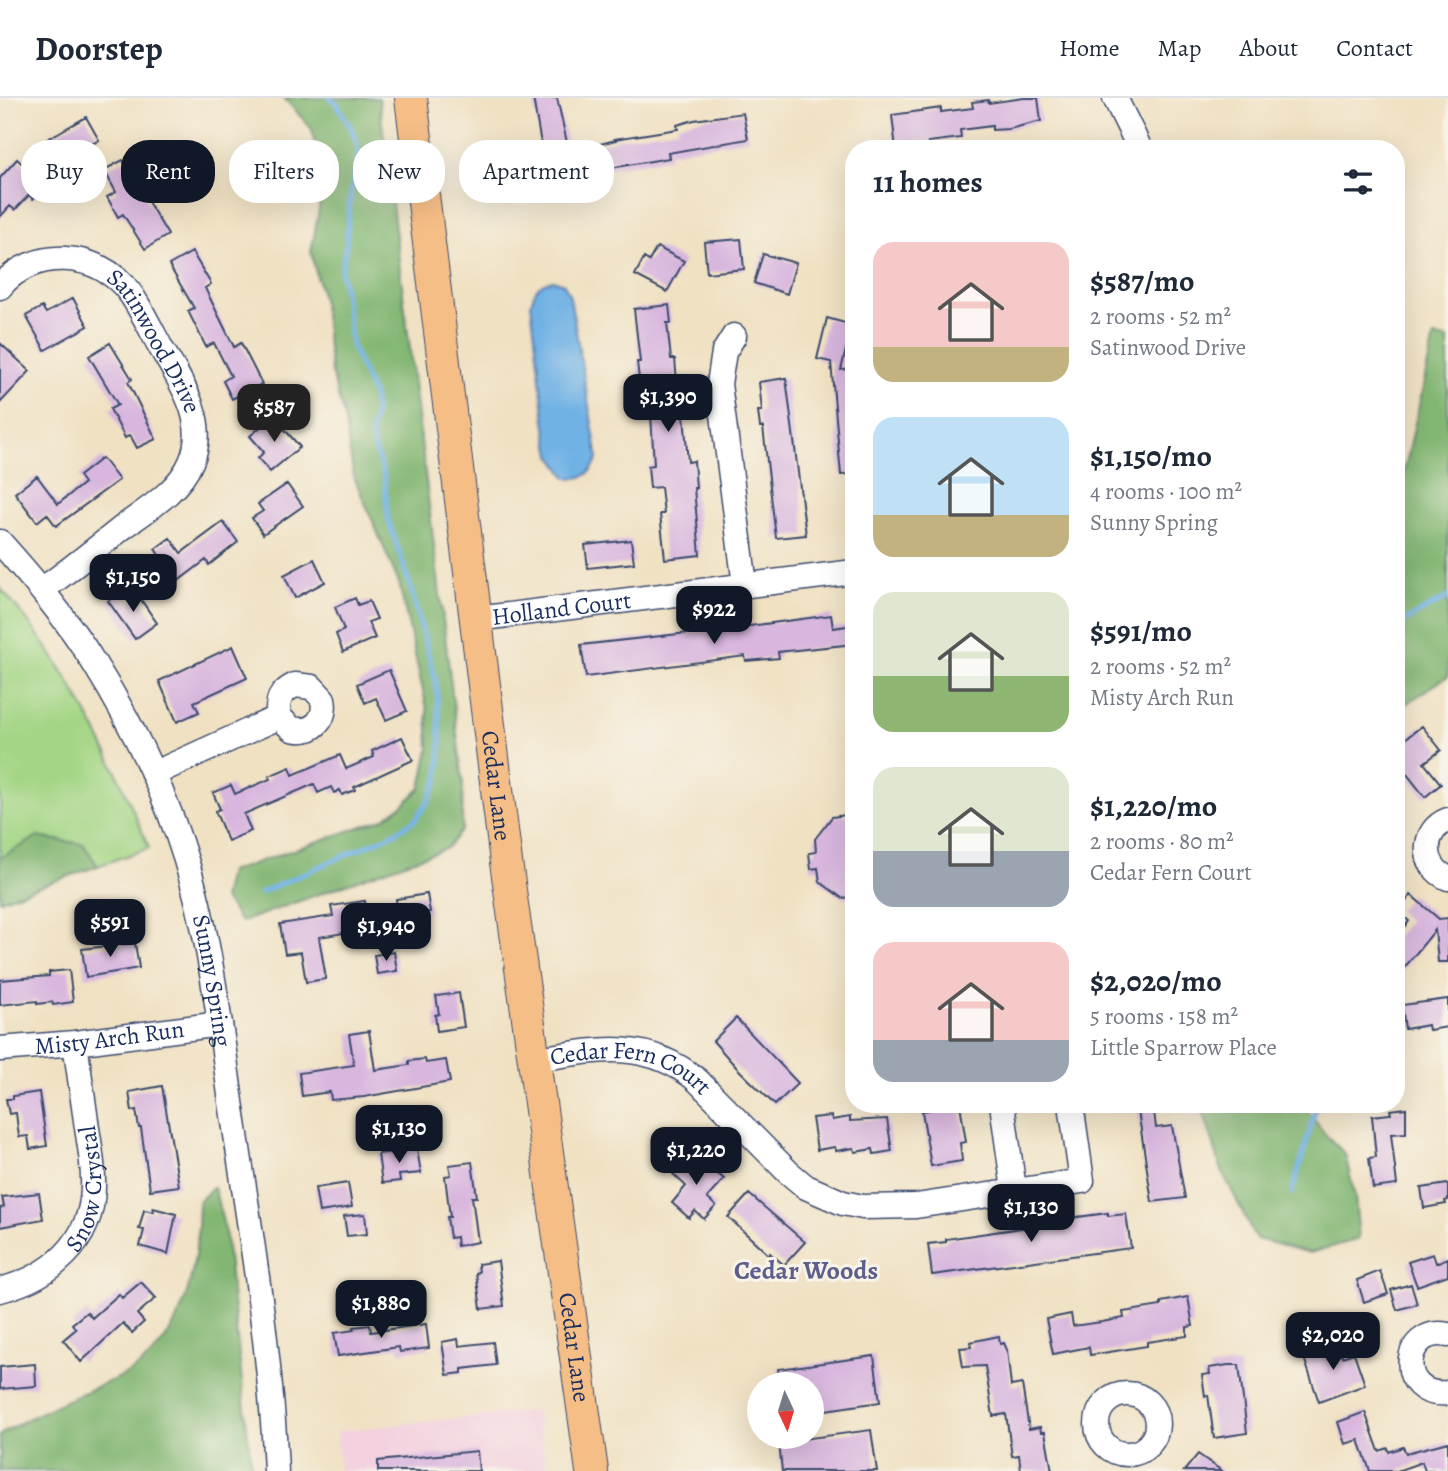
<!DOCTYPE html>
<html lang="en">
<head>
<meta charset="utf-8">
<style>
	:root { --surface:#fff; --page:#f6f6f7; --text:#1f2937; --muted:#747a83; --line:#e0e1e3; --accent:#111827 }
	body { margin:0; font-family:Alegreya,serif; background:var(--page); color:var(--text); height:100vh; display:flex; flex-direction:column; font-size:26px; white-space:nowrap }
	* { box-sizing:border-box; margin:0 }
	p { font-size:23px; color:var(--muted) }
	.icon { flex:none; width:38px; height:38px; fill:none; stroke:currentColor; stroke-width:2; stroke-linecap:round; stroke-linejoin:round }
	.map { position:relative; flex:1; overflow:hidden }
	.side { position:absolute; left:845px; top:42px; width:560px; height:973px; display:flex; flex-direction:column; background:var(--surface); border-radius:28px; box-shadow:0 7px 28px #0002 }
	.side>* { flex:none }
	.top-card { position:absolute; left:21px; top:42px; width:665px; height:63px; display:flex; gap:14px }
	.needle { width:46px; rotate:176deg }
	.controls { position:absolute; left:747px; top:1274px; display:grid; gap:14px }
	.controls a { display:grid; place-items:center; width:77px; height:77px; border-radius:50%; background:var(--surface); box-shadow:0 7px 28px #0002; font-size:35px }
	.price { position:absolute; translate:-50% -60px; padding:0 16px; border-radius:14px; background:var(--accent); color:#fff; font-size:23px; line-height:46px; filter:drop-shadow(0 2px 4px #0008) }
	.price::after { content:''; position:absolute; left:50%; top:42px; width:21px; height:16px; margin-left:-10px; background:inherit; clip-path:polygon(0 0,100% 0,50% 100%) }
	.price.selected { background:#222; color:#fff }
	ul { padding:0; list-style:none }
	li { display:flex; align-items:center; gap:21px; height:175px; padding:0 28px }
	li span { display:grid; place-items:center; flex:none; width:196px; height:140px; border-radius:21px; color:#555 }
	li>.icon { margin-inline-start:auto }
	span .icon { width:84px; height:84px; fill:#fffc; stroke-width:1 }
	li b { font-size:30px }
	h2 { display:flex; justify-content:space-between; align-items:center; height:84px; padding:0 28px; font-size:30px }
	.pill { padding:0 24px; border-radius:28px; background:var(--surface); box-shadow:0 7px 28px #0002; font-size:24px; line-height:63px }
	.pill.selected { background:var(--accent); color:#fff }
	header { display:flex; align-items:center; gap:42px; box-sizing:border-box; height:98px; padding:0 35px; background:var(--surface); border-bottom:2px solid var(--line) }
	header strong { font-size:33px }
	nav { display:flex; gap:38px; margin-inline-start:auto; font-size:24px }
	.map>svg:first-child { display:block }
</style>
</head>
<body>
<header>
<strong>Doorstep</strong>
<nav><a>Home</a><a>Map</a><a>About</a><a>Contact</a></nav>
</header>
<div class="map">
<svg width="1448" height="1373" viewBox="0 0 1448 1373">
	<rect width="100%" height="100%" fill="#f7f3e8"/>
	<filter id="ink" filterUnits="userSpaceOnUse"><feTurbulence type="fractalNoise" baseFrequency=".0143" numOctaves="2"/><feDisplacementMap in="SourceGraphic" scale="14" xChannelSelector="R" yChannelSelector="G"/><feConvolveMatrix kernelMatrix="1 2 1 2 8 2 1 2 1" color-interpolation-filters="sRGB"/></filter>
	<filter id="wash" filterUnits="userSpaceOnUse"><feTurbulence type="fractalNoise" baseFrequency=".00686" numOctaves="4" result="noise"/><feDisplacementMap in="SourceGraphic" scale="28" xChannelSelector="R" yChannelSelector="G"/><feGaussianBlur stdDeviation="1.57" result="paint"/><feColorMatrix in="noise" values="0 0 0 0 0 0 0 0 0 0 0 0 0 0 0 0 0 1.4 0 .05"/><feComposite in="paint" operator="in"/></filter>
	<g filter="url(#wash)">
		<rect width="100%" height="100%" fill="#f0e1c3"/>
		<path fill="#f3cfdf" d="M536 1312 547 1373H339L337 1333Z"/>
		<path fill="#a3d584" stroke="#5f8271" stroke-width="2" d="M0 490C68 565 111 657 149 750L0 802Z"/>
		<path fill="#82b672" stroke="#4e7268" stroke-width="2" d="M284 0H379L463 684 462 732 447 750 241 824 223 800 229 774 383 721 403 707 421 690 429 651 427 611 399 485 354 379 344 319 331 274 322 200 311 154 319 112V74L312 31Z
			M1434 239 1448 241V578L1397 612V396L1406 366Z
			M37 739 83 746 98 768 0 802V760Z
			M1201 1006H1302L1326 1037 1345 1056 1355 1099 1359 1141 1310 1155 1256 1141 1222 1073Z
			M214 1089 225 1132 252 1373H0V1337C30 1318 63 1304 96 1289 107 1284 120 1280 130 1274 188 1239 198 1164 199 1103Z"/>
		<path fill="#71b2e5" stroke="#4670a2" stroke-width="2" d="M553 182 564 186 570 199 598 360C591 376 585 381 567 380L551 357 545 323 531 205C535 191 538 186 553 182Z"/>
		<g fill="none" stroke-linecap="round" stroke-linejoin="round">
			<path stroke="#71b2e5" stroke-width="5" d="M1396 528 1448 499
				M260 795 393 736 415 722 429 702 438 682 441 651 436 585 409 484 388 421 384 377 374 350 371 334 375 314 373 297 352 249 341 173 346 147 351 91 358 65 357 45 350 28 337 6 330 0
				M1292 1095 1317 1006"/>
		</g>
		<g id="blocks">
			<path fill="#d8b6de" d="M533 0H557L570 58 544 63Z
				M1024 0H1038L1041 23 1009 31 992 32V28L960 32 961 40 928 44 929 51H896L892 17 941 10V14L973 10 972 4 988 2 989 5Z
				M743 15 748 41 668 55 669 60 605 71 600 46 616 42 615 41 678 31 677 27 694 22Z
				M86 19 99 42 76 55 73 49 52 61 42 44Z
				M17 61 46 87 33 101 29 97 15 112 10 108 0 119V80Z
				M123 62 168 137 145 151 123 116 118 119 107 99 116 94 104 72Z
				M741 141 744 171 707 175 704 144Z
				M657 149 684 163 667 194 635 177 644 160 649 163Z
				M192 154 211 186 205 190 234 249 241 245 262 286 232 301 223 283 231 278 214 245 206 249 188 213 194 210 169 167Z
				M763 156 796 165 787 196 754 185Z
				M73 200 88 228 45 252 26 218 42 209 46 215Z
				M669 207 671 225H667L671 261H675L677 284 681 283 688 364 694 363 696 390H694L700 457 665 461 660 416H664L661 389 650 390 648 368 654 367 651 316 648 290H640L637 264H640L634 211Z
				M827 220 852 227 841 272 854 271V376L841 377 831 264 817 261Z
				M0 245 30 273 0 305Z
				M110 245 132 281 128 284 156 341 137 350 130 337 125 340 110 311 118 307 89 258Z
				M786 280 806 437 776 440 763 329H760L758 313H762L759 284Z
				M273 318 300 349 270 374 258 360 264 354 250 338Z
				M102 360 119 382 56 428 47 416 37 424 15 395 37 378 58 406 84 385 79 378Z
				M287 386 303 408 263 436 252 420 263 413 258 406Z
				M223 424 238 444 209 467 206 462 161 496 142 470 159 457 155 451 170 440 181 455Z
				M631 442 634 465 588 470 585 447Z
				M314 461 325 484 295 500 284 477Z
				M121 493 130 505 139 499 157 525 135 541 108 503Z
				M355 500 358 507 369 503 377 521 368 524 375 540 343 554 336 536 344 532 335 509Z
				M831 517 833 530 854 527V546L778 554 779 560 746 563 745 558 586 579 581 547 742 529Z
				M233 548 247 580 194 604 199 614 177 624 159 583Z
				M389 572 407 613 386 622 376 600 365 605 357 586Z
				M1422 628 1441 652 1424 665 1441 686 1425 699 1403 671 1396 676V648Z
				M402 639 413 662 354 689 355 692 342 697 340 692 334 695 331 689 318 695 314 686 244 716 251 733 228 743 215 713 220 711 213 695 231 687 235 696 270 681 269 678 290 669 293 677 340 657 346 671 374 659 372 653Z
				M854 716V799L842 800 820 784 818 770 811 771 809 755 816 754 815 741 832 719Z
				M427 796 430 814 398 819 396 801Z
				M1411 797 1439 821 1448 820V864H1438L1435 832 1396 880V839L1409 823 1398 813Z
				M365 803 369 831 319 839 326 881 306 884 301 854 285 856 280 826 333 818 331 808Z
				M135 845 139 870 86 879 82 851Z
				M394 854 397 873 377 876 374 857Z
				M69 872 73 904 53 907 52 904 37 906V903L0 907V882L49 878V874Z
				M459 895 464 929 437 933 435 917 439 916 436 898Z
				M1448 901V929L1429 932 1428 927 1405 931 1402 907Z
				M736 920 798 985 775 1007 737 970 713 943Z
				M369 933 375 972 409 967V963L425 961 426 965 446 962 450 984 364 999 331 1002 330 994 302 998 299 975 354 967 349 936Z
				M162 988 179 1088 150 1092 141 1030H139L136 1012 132 1013 129 994Z
				M39 994 47 1048 30 1051 28 1038 19 1039 16 1015 9 1016 6 1001H13V998Z
				M929 1006H960L966 1044 960 1045 962 1063 931 1068 922 1013 930 1012Z
				M1137 1006H1153L1156 1030 1172 1028 1185 1100 1152 1104Z
				M1406 1010V1035L1391 1036 1397 1087 1373 1090 1369 1060 1376 1059 1372 1018 1391 1016 1390 1012Z
				M831 1018 832 1022 850 1019V1023L887 1021 892 1053 874 1056 873 1051 855 1054 854 1050 836 1053 835 1049 817 1052 812 1020Z
				M417 1051 421 1075 399 1077 400 1083 382 1085 378 1056Z
				M693 1054 724 1081 707 1100 716 1108 704 1121 695 1113 689 1120 672 1105 686 1088 673 1076Z
				M472 1064 477 1099H472L478 1144 457 1148 456 1139 450 1140 447 1119H450L445 1078 451 1077 449 1067Z
				M348 1085 352 1109 319 1114 315 1090Z
				M1448 1086V1102L1445 1103 1446 1106 1424 1110 1421 1090Z
				M39 1095 43 1121 0 1129V1110L4 1109 2 1099Z
				M749 1096 805 1144 784 1167 770 1155 769 1157 728 1119Z
				M153 1110 176 1116 168 1156 140 1148 144 1132 139 1131 144 1112 154 1114Z
				M1108 1115V1118L1126 1116 1131 1150 932 1177 928 1146 946 1144V1141L1063 1124V1121Z
				M365 1116 367 1136 347 1138 344 1118Z
				M1433 1156 1436 1165 1448 1160V1177L1417 1188 1408 1164Z
				M498 1163 504 1208 481 1211 476 1175 479 1174 478 1166Z
				M1380 1173 1388 1196 1364 1204 1357 1182Z
				M141 1184 156 1200 137 1216 144 1224 132 1235 123 1225 81 1264 63 1242 76 1231 72 1226 87 1214 92 1220 119 1196 122 1200Z
				M1411 1186 1417 1206 1397 1212 1391 1192Z
				M1188 1199 1193 1228 1187 1229V1238L1147 1244V1248L1090 1257 1089 1249 1053 1256 1046 1221 1071 1216 1073 1228 1102 1224 1124 1220 1123 1214 1161 1208V1204Z
				M426 1226 429 1250 400 1254 399 1249 338 1258 334 1235 354 1232 353 1229 370 1227 371 1234Z
				M999 1238 1000 1246 1004 1245 1007 1252 1011 1288 1022 1286 1029 1331 1040 1329 1041 1334H1045L1052 1373H1021L1019 1357 1012 1358 1006 1316 993 1318 985 1268 963 1269 960 1250 971 1249 970 1244Z
				M458 1241 459 1248 493 1244 496 1267 462 1271V1275L447 1277 442 1244Z
				M1337 1246 1342 1259 1354 1255 1365 1287 1319 1304 1303 1257Z
				M874 1258 880 1304 812 1314V1286H780L778 1271Z
				M35 1266 36 1288 0 1291V1269Z
				M1228 1267H1239L1247 1335 1214 1340 1208 1297 1205 1298 1202 1277 1210 1276 1209 1270Z
				M1365 1314 1379 1353 1388 1350 1389 1354 1403 1349 1406 1355 1448 1344V1373H1425L1422 1364 1397 1373H1370L1359 1342 1345 1346 1338 1324Z
				M871 1332 877 1373H782L779 1344Z
				M477 1353 479 1373H378V1363Z
				M1198 1356 1222 1373H1184Z"/>
		</g>
	</g>
	<g filter="url(#ink)">
		<use href="#blocks" fill-opacity="0" stroke="#3b4a6d" stroke-width="2"/>
		<g fill="none" stroke-linecap="round" stroke-linejoin="round">
			<defs>
				<g id="minor">
					<path d="M1115 0 1140 51"/>
					<path id="s1" d="M0 189C33 149 99 152 130 195 142 212 151 232 161 250 181 284 209 324 191 364 179 393 146 412 122 430 96 451 69 472 42 492"/>
					<path d="M734 238 724 254 719 286 745 487"/>
					<path id="s2" d="M0 444C34 482 67 521 94 565 144 645 184 736 203 828 218 897 225 967 236 1037 253 1149 271 1260 276 1373"/>
					<path id="s3" d="M476 521 854 474"/>
					<path d="M153 676 279 619C276 603 280 594 295 587L312 589 323 601C327 622 313 636 292 631L279 619"/>
					<path d="M1448 722C1421 732 1421 769 1448 780"/>
					<path id="s4" d="M0 951 75 945 220 926"/>
					<path id="s5" d="M533 962C594 952 645 939 697 982L788 1074 806 1089 843 1105 863 1109 916 1108 1082 1083 1071 1006"/>
					<path d="M1002 1006 1014 1092"/>
					<path id="s6" d="M0 1192C51 1179 92 1145 93 1089 94 1069 90 1049 87 1030 83 1002 79 973 75 945"/>
					<path d="M1448 1237C1401 1227 1395 1301 1448 1295"/>
					<circle cx="1127" cy="1326" r="30"/>
				</g>
				<g id="major">
					<path id="s7" d="M411 0 506 764 592 1373"/>
				</g>
			</defs>
			<use href="#minor" stroke="#3b4a6d" stroke-width="27"/>
			<use href="#major" stroke="#3b4a6d" stroke-width="34"/>
			<use href="#minor" stroke="#fff" stroke-width="24"/>
			<use href="#major" stroke="#f6be87" stroke-width="32"/>
		</g>
	</g>
	<g text-anchor="middle" dominant-baseline="central" stroke-width="6" stroke-linejoin="round" paint-order="stroke">
		<g font-size="24" fill="#1b2f5e" stroke="#f7f3e8">
			<text stroke="none"><textPath href="#s1" startOffset="203">Satinwood Drive</textPath></text>
			<text stroke="none"><textPath href="#s3" startOffset="86">Holland Court</textPath></text>
			<text stroke="none"><textPath href="#s7" startOffset="693">Cedar Lane</textPath></text>
			<text stroke="none"><textPath href="#s2" startOffset="495">Sunny Spring</textPath></text>
			<text stroke="none"><textPath href="#s4" startOffset="110">Misty Arch Run</textPath></text>
			<text stroke="none"><textPath href="#s5" startOffset="102">Cedar Fern Court</textPath></text>
			<text stroke="none"><textPath href="#s6" startOffset="147">Snow Crystal</textPath></text>
			<text stroke="none"><textPath href="#s7" startOffset="1260">Cedar Lane</textPath></text>
		</g>
		<g font-size="26" font-weight="bold" fill="#5d5e8b" stroke="#f7f3e8">
			<text x="806" y="1172">Cedar Woods</text>
		</g>
	</g>
</svg>
<div class="controls">
<a><svg class="needle" viewBox="-14 -14 28 28"><path d="M0-13l5 13h-10z" fill="#e53935"/><path d="M0 13l5-13h-10z" fill="#747a83"/></svg></a>
</div>
<b class="price" style="left:668px;top:336px">$1,390</b>
<b class="price selected" style="left:274px;top:346px">$587</b>
<b class="price" style="left:133px;top:516px">$1,150</b>
<b class="price" style="left:714px;top:548px">$922</b>
<b class="price" style="left:110px;top:861px">$591</b>
<b class="price" style="left:386px;top:865px">$1,940</b>
<b class="price" style="left:399px;top:1067px">$1,130</b>
<b class="price" style="left:696px;top:1089px">$1,220</b>
<b class="price" style="left:1031px;top:1146px">$1,130</b>
<b class="price" style="left:381px;top:1242px">$1,880</b>
<b class="price" style="left:1333px;top:1274px">$2,020</b>
<div class="top-card">
<a class="pill">Buy</a>
<a class="pill selected">Rent</a>
<a class="pill">Filters</a>
<a class="pill">New</a>
<a class="pill">Apartment</a>
</div>
<section class="side">
<h2>11 homes<svg class="icon" aria-label="filters" viewBox="0 0 24 24"><path d="M4 7h16M4 17h16"/><circle cx="9" cy="7" r="2"/><circle cx="15" cy="17" r="2"/></svg></h2>
<ul>
<li><span style="background:linear-gradient(#f6c9c9 75%,#c2b280 0)"><svg class="icon" aria-label="home" viewBox="0 0 24 24"><path d="M3 11l9-7 9 7M6 9v11h12V9"/></svg></span><div><b>$587/mo</b><p>2 rooms · 52 m²</p><p>Satinwood Drive</p></div></li>
<li><span style="background:linear-gradient(#bfe0f5 70%,#c2b280 0)"><svg class="icon" aria-label="home" viewBox="0 0 24 24"><path d="M3 11l9-7 9 7M6 9v11h12V9"/></svg></span><div><b>$1,150/mo</b><p>4 rooms · 100 m²</p><p>Sunny Spring</p></div></li>
<li><span style="background:linear-gradient(#dfe7d0 60%,#8fb573 0)"><svg class="icon" aria-label="home" viewBox="0 0 24 24"><path d="M3 11l9-7 9 7M6 9v11h12V9"/></svg></span><div><b>$591/mo</b><p>2 rooms · 52 m²</p><p>Misty Arch Run</p></div></li>
<li><span style="background:linear-gradient(#dfe7d0 60%,#9aa5b1 0)"><svg class="icon" aria-label="home" viewBox="0 0 24 24"><path d="M3 11l9-7 9 7M6 9v11h12V9"/></svg></span><div><b>$1,220/mo</b><p>2 rooms · 80 m²</p><p>Cedar Fern Court</p></div></li>
<li><span style="background:linear-gradient(#f6c9c9 70%,#9aa5b1 0)"><svg class="icon" aria-label="home" viewBox="0 0 24 24"><path d="M3 11l9-7 9 7M6 9v11h12V9"/></svg></span><div><b>$2,020/mo</b><p>5 rooms · 158 m²</p><p>Little Sparrow Place</p></div></li>
</ul>
</section>
</div>
</body>
</html>
